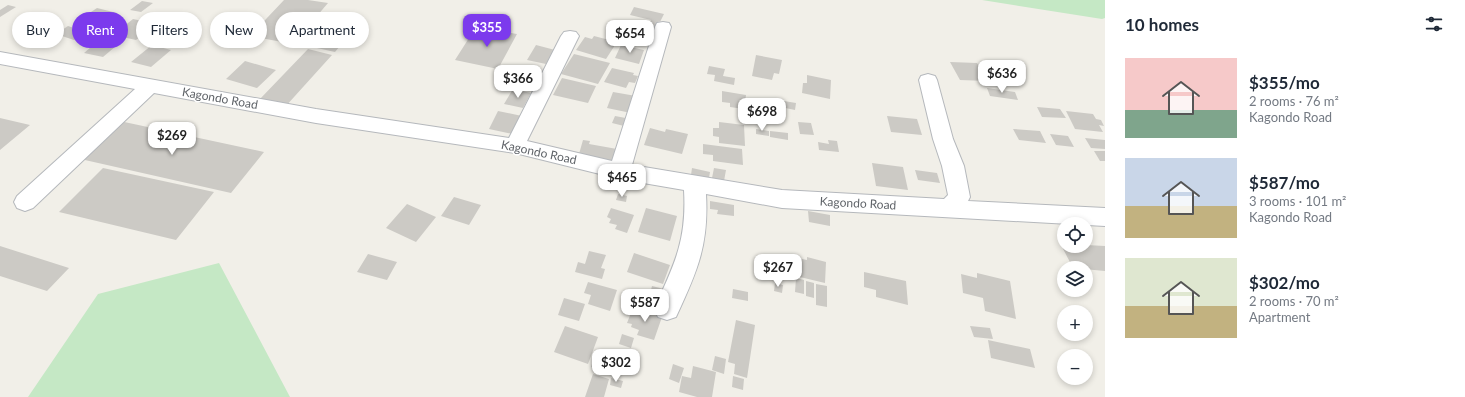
<!DOCTYPE html>
<html lang="en">
<head>
<meta charset="utf-8">
<style>
	:root { --surface:#fff; --page:#f6f6f7; --text:#1f2937; --muted:#747a83; --accent:#7c3aed }
	body { margin:0; font-family:Lato,sans-serif; background:var(--page); color:var(--text); height:100vh; display:flex; flex-direction:column; font-size:15px; white-space:nowrap }
	* { box-sizing:border-box; margin:0 }
	p { font-size:13px; color:var(--muted) }
	.icon { flex:none; width:22px; height:22px; fill:none; stroke:currentColor; stroke-width:2; stroke-linecap:round; stroke-linejoin:round }
	.map { position:relative; flex:1; overflow:hidden }
	.details { display:flex; flex-direction:column; background:var(--surface); width:360px }
	.details>* { flex:none }
	.top-card { position:absolute; left:12px; top:12px; width:380px; height:36px; display:flex; gap:8px }
	.controls { position:absolute; left:1057px; top:217px; display:grid; gap:8px }
	.controls a { display:grid; place-items:center; width:36px; height:36px; border-radius:50%; background:var(--surface); box-shadow:0 2px 6px #0003; font-size:20px }
	.price { position:absolute; translate:-50% -34px; padding:0 9px; border-radius:8px; background:#fff; color:#222; font-size:13px; line-height:26px; filter:drop-shadow(0 1px 2px #0008) }
	.price::after { content:''; position:absolute; left:50%; top:24px; width:12px; height:9px; margin-left:-6px; background:inherit; clip-path:polygon(0 0,100% 0,50% 100%) }
	.price.on { background:var(--accent); color:#fff }
	ul { padding:0; list-style:none }
	li { display:flex; align-items:center; gap:12px; height:100px; padding:0 20px }
	li span { display:grid; place-items:center; flex:none; width:112px; height:80px; border-radius:0px; color:#555 }
	li>.icon { margin-inline-start:auto }
	span .icon { width:48px; height:48px; fill:#fffc; stroke-width:1 }
	li b { font-size:17px }
	h2 { display:flex; justify-content:space-between; align-items:center; height:48px; padding:0 20px; font-size:17px }
	.tag { padding:0 14px; border-radius:18px; background:var(--surface); box-shadow:0 2px 6px #0003; font-size:14px; line-height:36px }
	.tag.on { background:var(--accent); color:#fff }
	main { display:flex; flex:1; min-height:0 }
	.map>svg:first-child { display:block }
</style>
</head>
<body>
<main>
<div class="map">
<svg width="1105" height="397" viewBox="0 0 1105 397">
	<rect width="100%" height="100%" fill="#f1efe8"/>
	<path fill="#c5e8c5" d="M982 0H1105V18L1102 19Z
		M219 263 290 397H28L98 294Z"/>
	<path fill="#cccac5" d="M284 0H308L328 3 293 44 250 36Z
		M142 1 153 3 141 12 130 10Z
		M8 5 16 7 0 17V10Z
		M634 7 664 14 660 22 659 21 656 26H654L652 32 627 27 629 21 648 25 651 20 630 15Z
		M97 8 117 13 93 30 73 24Z
		M243 14 251 18 239 25 231 22Z
		M330 16 361 25 349 36 318 28Z
		M133 19 156 24 136 40 113 35Z
		M68 26 86 32 74 40 56 34Z
		M476 27 517 34 498 69 455 60Z
		M641 33 653 36 652 40 640 38Z
		M319 34 345 40 335 52 308 46Z
		M594 36 617 42 606 59 576 50 585 37 592 39Z
		M97 42 116 46 103 57 84 53Z
		M152 45 171 50 151 67 131 62Z
		M536 45 555 50 546 64 527 60Z
		M621 45 644 50 639 64 615 58Z
		M308 49 332 55 285 107 259 100Z
		M574 54 610 63 598 84 561 74Z
		M756 55 782 60 779 74 774 73 772 80 752 76Z
		M245 61 276 70 257 88 226 79Z
		M950 62 977 63 988 81 960 80Z
		M709 66 725 69 723 76 735 78 734 85 714 81 715 75 707 74Z
		M612 68 634 73 633 75 638 76 635 83 629 82 626 88 604 82Z
		M807 75 831 80 830 99 802 93 803 83H807Z
		M562 78 596 86 588 103 553 95Z
		M987 88 1015 92 1018 100 990 96Z
		M513 89 531 93 523 108 504 104Z
		M722 91 746 95 744 109 730 107V103L722 102Z
		M613 92 636 96 631 113 607 108Z
		M772 99 796 103 795 110 771 105Z
		M1037 107 1060 109 1066 118 1042 117Z
		M498 111 522 116 513 134 489 129Z
		M1066 111 1093 114 1096 119 1101 120 1104 126 1099 125 1103 132 1075 129Z
		M615 116 631 119 628 127 612 123Z
		M887 116 917 119 922 135 891 132Z
		M0 118 30 125 0 150Z
		M115 120 264 152 231 193 76 158Z
		M719 122 744 125 745 146 719 143V137L713 136V128H719Z
		M798 122 811 123 814 135 800 134Z
		M650 128 665 132 666 129 688 134 682 154 644 145Z
		M756 129 769 131V136L756 134Z
		M1013 129 1040 131 1046 143 1019 140Z
		M770 131 788 133V140L770 137Z
		M1050 134 1068 136 1074 147 1056 145Z
		M1085 138 1105 140V149L1091 148Z
		M583 140 590 141 589 144 617 149 614 161 579 154Z
		M828 140 837 141 839 152 819 150 818 142 829 144Z
		M703 144 742 149 743 165 713 161V155L703 154Z
		M1094 151H1105V161H1100Z
		M872 163 903 167 908 190 876 186Z
		M103 168 214 192 176 240 59 212Z
		M692 168 710 172 709 178 691 175Z
		M714 168 726 170 724 181 712 178Z
		M915 170 937 173 940 183 918 180Z
		M618 194 627 196 626 202 616 200Z
		M454 197 481 205 469 225 441 216Z
		M710 201 734 205V216L717 214 718 210 710 209Z
		M407 204 436 217 416 242 386 228Z
		M611 208 634 215 627 233 615 229 617 225 609 223 611 219 607 217Z
		M646 208 677 216 670 241 638 232Z
		M808 211 830 215V226L809 222Z
		M1060 243H1064V246H1086V245L1105 246V271L1073 268Z
		M0 246 69 268 47 291 0 276Z
		M589 251 606 255 601 268 605 269 602 279 575 272 578 262 585 264Z
		M634 253 670 265 663 284 627 272Z
		M368 254 397 262 387 280 357 272Z
		M807 257 826 262 825 283 783 273 784 259 797 262V258L807 260Z
		M864 272 906 281 908 305 876 297V290L864 287Z
		M977 273 1010 281 1016 319 985 311 983 298 963 293 961 274 977 278Z
		M796 278 804 280V294L795 292Z
		M806 281 814 283V298L806 296Z
		M588 282 617 290 610 311 588 304 591 295 584 293Z
		M775 283 783 285 782 293 774 291Z
		M816 284 827 286V307L816 305Z
		M652 286 664 289 660 305 648 302Z
		M733 289 748 292V301L732 298Z
		M564 298 585 304 579 321 558 315Z
		M633 308 662 317 654 340 637 335 639 330 631 327 632 324 627 323Z
		M736 320 755 325 747 378 734 374 735 364 728 362Z
		M565 326 598 337 588 364 554 352Z
		M970 326 990 328 993 339 974 337Z
		M622 334 634 338 631 348 619 344Z
		M988 340 1030 349 1035 368 991 358Z
		M596 351 620 359 615 374 591 367Z
		M715 356 726 359 724 374 712 370Z
		M673 364 684 368 679 383 669 379Z
		M693 366 716 372 712 397H697L679 392 682 376 691 378Z
		M593 374 609 379 604 397H585Z
		M733 376 744 379 743 390 732 387Z
		M611 378 623 381 621 388 610 385Z"/>
	<g fill="none" stroke-linecap="round" stroke-linejoin="round">
		<defs>
			<path id="minor" d="M663 22 669 23 671 27 632 165 782 190 944 199 948 195 942 166 933 139 919 80 921 76 928 74 935 76 937 80 953 139 964 166 970 197 968 201 1105 208V226L782 208 706 194C709 245 697 272 676 317L667 320 658 317 654 309C674 265 687 241 684 190L620 179 515 153 316 123 154 93 33 208 25 211 17 208 14 202 17 196 135 89 0 64V52L316 109 509 138 561 36 564 32 570 31 576 32 579 36 527 141 612 161 655 27 657 23Z"/>
		</defs>
		<use href="#minor" stroke="#b5b8bc" stroke-width="2"/>
		<use href="#minor" fill="#fff" fill-rule="evenodd"/>
	</g>
	<g text-anchor="middle" dominant-baseline="central" stroke-width="3" stroke-linejoin="round" paint-order="stroke">
		<g font-size="12" fill="#5f6368" stroke="#fff">
			<text transform="translate(220 98) rotate(10)">Kagondo Road</text>
			<text transform="translate(539 152) rotate(12)">Kagondo Road</text>
			<text transform="translate(858 203) rotate(3)">Kagondo Road</text>
		</g>
	</g>
</svg>
<div class="controls">
<a><svg class="icon" aria-label="locate" viewBox="0 0 24 24"><circle cx="12" cy="12" r="6"/><path d="M12 2v4M12 18v4M2 12h4M18 12h4"/></svg></a>
<a><svg class="icon" aria-label="layers" viewBox="0 0 24 24"><path d="M12 4l9 5-9 5-9-5zM3 14l9 5 9-5"/></svg></a>
<a>+</a>
<a>−</a>
</div>
<b class="price on" style="left:487px;top:48px">$355</b>
<b class="price" style="left:630px;top:54px">$654</b>
<b class="price" style="left:1002px;top:94px">$636</b>
<b class="price" style="left:518px;top:99px">$366</b>
<b class="price" style="left:762px;top:132px">$698</b>
<b class="price" style="left:172px;top:156px">$269</b>
<b class="price" style="left:622px;top:198px">$465</b>
<b class="price" style="left:778px;top:288px">$267</b>
<b class="price" style="left:645px;top:323px">$587</b>
<b class="price" style="left:616px;top:383px">$302</b>
<div class="top-card">
<a class="tag">Buy</a>
<a class="tag on">Rent</a>
<a class="tag">Filters</a>
<a class="tag">New</a>
<a class="tag">Apartment</a>
</div>
</div>
<section class="details">
<h2>10 homes<svg class="icon" aria-label="filters" viewBox="0 0 24 24"><path d="M4 7h16M4 17h16"/><circle cx="9" cy="7" r="2"/><circle cx="15" cy="17" r="2"/></svg></h2>
<ul>
<li><span style="background:linear-gradient(#f6c9c9 65%,#7fa58c 0)"><svg class="icon" aria-label="home" viewBox="0 0 24 24"><path d="M3 11l9-7 9 7M6 9v11h12V9"/></svg></span><div><b>$355/mo</b><p>2 rooms · 76 m²</p><p>Kagondo Road</p></div></li>
<li><span style="background:linear-gradient(#c9d6e8 60%,#c2b280 0)"><svg class="icon" aria-label="home" viewBox="0 0 24 24"><path d="M3 11l9-7 9 7M6 9v11h12V9"/></svg></span><div><b>$587/mo</b><p>3 rooms · 101 m²</p><p>Kagondo Road</p></div></li>
<li><span style="background:linear-gradient(#dfe7d0 60%,#c2b280 0)"><svg class="icon" aria-label="home" viewBox="0 0 24 24"><path d="M3 11l9-7 9 7M6 9v11h12V9"/></svg></span><div><b>$302/mo</b><p>2 rooms · 70 m²</p><p>Apartment</p></div></li>
</ul>
</section>
</main>
</body>
</html>
